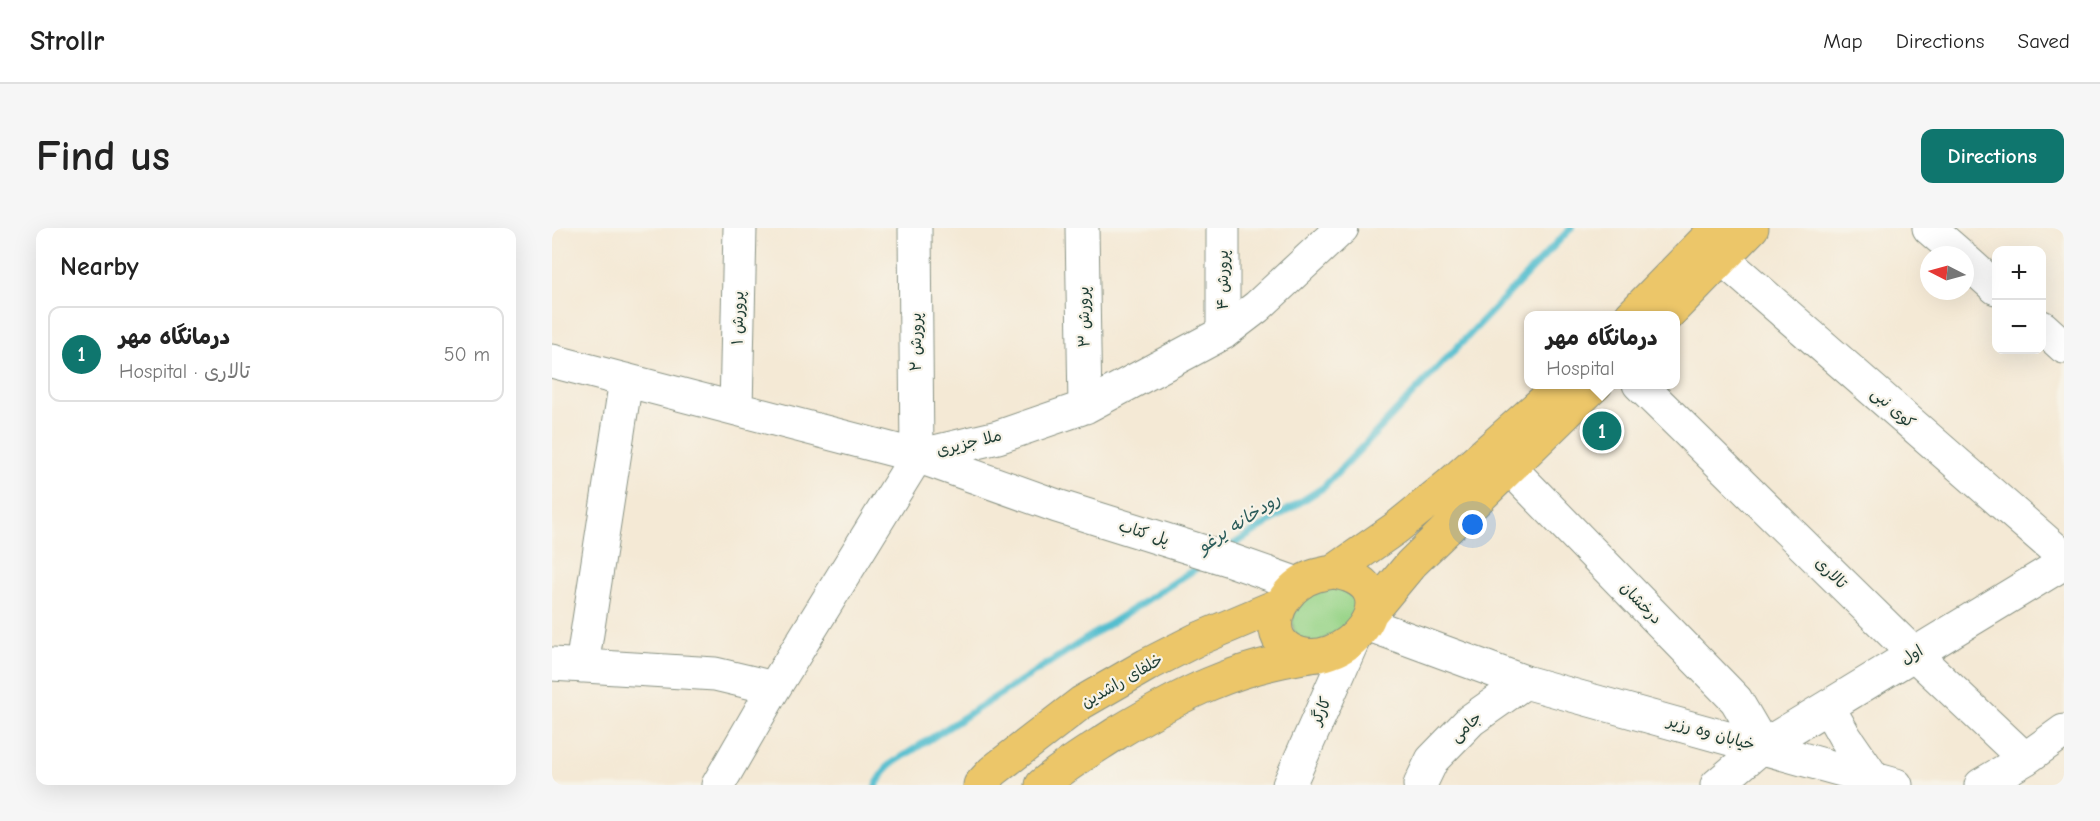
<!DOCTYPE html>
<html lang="en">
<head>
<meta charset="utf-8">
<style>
  :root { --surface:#fff; --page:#f6f6f6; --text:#222; --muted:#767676; --line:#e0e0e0; --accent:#0f766e }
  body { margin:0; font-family:"Comic Neue","Playpen Sans Arabic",sans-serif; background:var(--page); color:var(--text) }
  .controls { position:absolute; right:18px; top:18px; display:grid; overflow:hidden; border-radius:12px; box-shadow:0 6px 24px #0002 }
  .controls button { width:54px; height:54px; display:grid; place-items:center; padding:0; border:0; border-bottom:2px solid var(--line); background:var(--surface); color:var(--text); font:30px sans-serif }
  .compass { position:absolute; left:1368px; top:18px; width:54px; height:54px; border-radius:50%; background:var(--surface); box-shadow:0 6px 24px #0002; rotate:276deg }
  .you { position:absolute; left:921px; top:297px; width:21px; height:21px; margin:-15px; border:4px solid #fff; border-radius:50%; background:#1a73e8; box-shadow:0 0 0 9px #1a73e833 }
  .badge { display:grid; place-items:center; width:39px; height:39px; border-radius:50%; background:var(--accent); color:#fff; font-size:20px; font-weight:700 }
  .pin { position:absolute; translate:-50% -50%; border:3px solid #fff; box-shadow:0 2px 6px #0006 }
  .popup { position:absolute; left:972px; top:83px; width:156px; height:78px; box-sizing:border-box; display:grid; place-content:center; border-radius:12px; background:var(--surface); filter:drop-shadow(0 2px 4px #0005); font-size:20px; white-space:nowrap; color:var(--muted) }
  .popup b { font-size:22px; color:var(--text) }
  .popup::after { content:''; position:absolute; left:50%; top:100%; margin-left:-12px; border:12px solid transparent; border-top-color:var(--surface) }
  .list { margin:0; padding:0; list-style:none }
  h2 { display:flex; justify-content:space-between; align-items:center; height:78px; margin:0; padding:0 24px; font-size:26px }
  h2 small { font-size:20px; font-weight:400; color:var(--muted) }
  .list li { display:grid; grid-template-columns:39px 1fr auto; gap:18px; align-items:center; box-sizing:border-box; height:96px; margin:0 12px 12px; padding:0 12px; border:2px solid var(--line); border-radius:12px }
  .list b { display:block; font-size:22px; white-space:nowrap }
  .list p { margin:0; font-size:20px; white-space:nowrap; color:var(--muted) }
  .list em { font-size:20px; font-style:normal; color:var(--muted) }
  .map { position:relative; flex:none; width:1512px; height:557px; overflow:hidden; border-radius:12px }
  header { display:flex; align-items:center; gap:36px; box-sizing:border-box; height:84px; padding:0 30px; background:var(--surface); border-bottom:2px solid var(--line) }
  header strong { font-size:28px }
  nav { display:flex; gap:33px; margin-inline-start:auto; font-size:21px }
  .intro { display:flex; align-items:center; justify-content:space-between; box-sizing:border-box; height:144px; padding:0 36px }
  h1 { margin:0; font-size:42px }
  .button { padding:15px 27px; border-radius:12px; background:var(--accent); color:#fff; font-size:21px; font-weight:700 }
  main { display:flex; gap:36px; padding:0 36px }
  aside { flex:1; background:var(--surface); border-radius:12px; box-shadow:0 6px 24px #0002 }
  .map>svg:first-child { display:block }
  .green { fill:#98d488; stroke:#5c885e; stroke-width:1.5 }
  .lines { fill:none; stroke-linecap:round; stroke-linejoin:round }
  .stream { stroke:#53becf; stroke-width:7 }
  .minor-casing { stroke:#8a9384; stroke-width:35 }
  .major-casing { stroke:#8a9384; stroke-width:35 }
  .minor { stroke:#fff; stroke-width:33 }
  .major { stroke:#ecc669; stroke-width:33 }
  .labels { text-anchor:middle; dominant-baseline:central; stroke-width:4.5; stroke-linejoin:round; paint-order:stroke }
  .street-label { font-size:16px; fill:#1f3d34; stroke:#f7f3e8 }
  .water-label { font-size:18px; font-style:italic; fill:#2c5d5b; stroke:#f7f3e8 }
</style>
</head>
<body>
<header>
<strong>Strollr</strong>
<nav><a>Map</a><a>Directions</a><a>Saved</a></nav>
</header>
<div class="intro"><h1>Find us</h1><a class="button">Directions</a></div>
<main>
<aside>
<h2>Nearby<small></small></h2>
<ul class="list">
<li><span class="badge">1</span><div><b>درمانگاه مهر</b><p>Hospital · تالاری</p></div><em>50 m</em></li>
</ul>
</aside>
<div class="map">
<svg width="1512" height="557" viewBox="0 0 1512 557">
  <rect width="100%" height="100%" fill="#f7f3e8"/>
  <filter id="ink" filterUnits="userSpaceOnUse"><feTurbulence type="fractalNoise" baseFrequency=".0167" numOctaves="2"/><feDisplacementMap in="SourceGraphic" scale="12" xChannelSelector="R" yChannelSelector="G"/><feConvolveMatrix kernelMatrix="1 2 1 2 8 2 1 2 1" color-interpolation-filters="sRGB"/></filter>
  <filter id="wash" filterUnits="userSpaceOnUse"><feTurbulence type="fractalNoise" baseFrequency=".008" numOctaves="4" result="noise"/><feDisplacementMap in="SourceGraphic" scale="24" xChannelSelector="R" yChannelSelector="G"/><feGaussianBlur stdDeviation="1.35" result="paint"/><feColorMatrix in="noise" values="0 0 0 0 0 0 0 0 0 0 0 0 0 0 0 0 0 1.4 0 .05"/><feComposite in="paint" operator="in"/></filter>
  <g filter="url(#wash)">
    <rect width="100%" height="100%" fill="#f4e9d5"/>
    <path class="green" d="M 784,356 L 807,368 L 801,395 L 764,416 L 744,410 C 738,394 740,386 747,372 Z"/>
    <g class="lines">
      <path class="stream" d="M 676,320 L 772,259 L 1019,0
        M 324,557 L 336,538 L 654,334"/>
    </g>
  </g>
  <g filter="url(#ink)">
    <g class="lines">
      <defs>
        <path id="minor" d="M 363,0 L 365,228
          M 530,0 L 533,179
          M 671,0 L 671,105
          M 1377,0 L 1408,27
          M 1171,31 L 1512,329
          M 1413,32 L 1444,60
          M 1490,99 L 1512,119
          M 0,133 L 365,228 L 505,278 L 678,332 L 746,356
          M 1087,156 L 1362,426 L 1473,531
          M 184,181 L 188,0
          M 958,240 L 1184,472 L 1211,518
          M 815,396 L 973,454 L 1344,557
          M 0,436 L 163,446 L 222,460
          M 30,438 L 74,152
          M 1276,479 L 1293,509 L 1322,551
          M 166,557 L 222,460 L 365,228 L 446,209 L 533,179 L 671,105 L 705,79 L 790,0
          M 737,557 L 802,410
          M 868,557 L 880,532 L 919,492 L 973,454
          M 1165,557 L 1211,518 L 1512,335
          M 1429,557 L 1473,531 L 1512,503"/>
        <path id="major" d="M 1079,88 L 1165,0
          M 1114,88 L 1200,0
          M 781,344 L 844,300 L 897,257 L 1011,156
          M 781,344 C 868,357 789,453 737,421 C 711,405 727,370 747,356 C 757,348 769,346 781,344 Z
          M 820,383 L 859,336 L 1044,156
          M 428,557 L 441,543 L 529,475 L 595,437 L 644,412 L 729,376
          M 490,557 C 513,537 539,522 565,505 C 630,466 682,439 759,428"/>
      </defs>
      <use href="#minor" class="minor-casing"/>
      <use href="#major" class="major-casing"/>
      <use href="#minor" class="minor"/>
      <use href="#major" class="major"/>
    </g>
  </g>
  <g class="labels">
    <g class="street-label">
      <text transform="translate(671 52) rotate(-90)">پرورش ۴</text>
      <text transform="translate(532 89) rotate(-91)">پرورش ۳</text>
      <text transform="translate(186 90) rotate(-89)">پرورش ۱</text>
      <text transform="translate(364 114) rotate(-90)">پرورش ۲</text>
      <text transform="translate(1341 180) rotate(41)">کوی نبی</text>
      <text transform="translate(417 215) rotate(-14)">ملا جزیری</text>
      <text transform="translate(592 305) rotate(17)">پل کتاب</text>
      <text transform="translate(1279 345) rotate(44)">تالاری</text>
      <text transform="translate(1089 375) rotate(46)">درخشان</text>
      <text transform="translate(1360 427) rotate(-31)">اول</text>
      <text transform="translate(570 453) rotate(-30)">خلفای راشدین</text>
      <text transform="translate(769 483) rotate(-66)">کارگر</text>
      <text transform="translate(914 499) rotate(-42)">جامی</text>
      <text transform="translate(1159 505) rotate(16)">خیابان وه رزیر</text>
    </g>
    <g class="water-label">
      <text transform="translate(687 295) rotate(-33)">رودخانه یرغو</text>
    </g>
  </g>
</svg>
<div class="controls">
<button>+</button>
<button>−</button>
</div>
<svg class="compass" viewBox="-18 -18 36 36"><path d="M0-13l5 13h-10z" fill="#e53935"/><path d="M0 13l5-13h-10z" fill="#767676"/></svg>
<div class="you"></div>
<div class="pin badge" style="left:1050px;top:203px">1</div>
<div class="popup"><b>درمانگاه مهر</b>Hospital</div>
</div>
</main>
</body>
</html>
